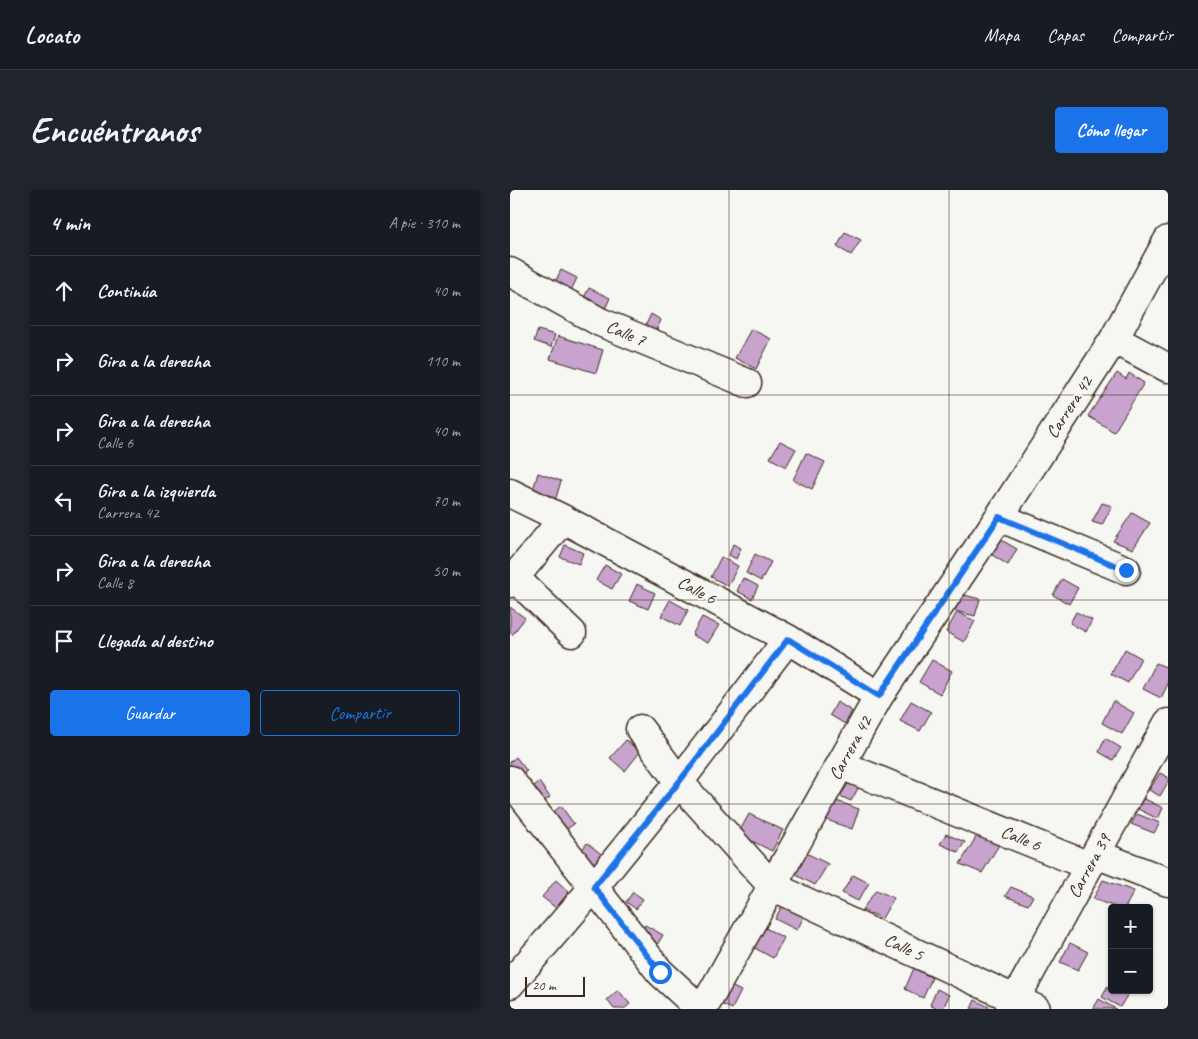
<!DOCTYPE html>
<html lang="es">
<head>
<meta charset="utf-8">
<style>
  :root { --surface:#171b24; --page:#20242c; --text:#f1f3f6; --muted:#9ea1a6; --line:#363941; --accent:#1a73e8 }
  body { margin:0; font-family:Caveat,sans-serif; background:var(--page); color:var(--text) }
  .controls { position:absolute; right:15px; bottom:15px; display:grid; overflow:hidden; border-radius:5px; box-shadow:0 1px 4px #0004 }
  .controls button { width:45px; height:45px; display:grid; place-items:center; padding:0; border:0; border-bottom:1px solid var(--line); background:var(--surface); color:var(--text); font:25px sans-serif }
  .scale { position:absolute; left:15px; bottom:12px; width:60px; box-sizing:border-box; padding-left:5px; border:2px solid #3b2a1e; border-top:0; font-size:14px; line-height:18px; white-space:nowrap; color:#3b2a1e; -webkit-text-stroke:4px #f6f6f2; paint-order:stroke }
  .stop { position:absolute; width:15px; height:15px; margin:-11px; border:4px solid #1a73e8; border-radius:50%; background:#fff }
  .stop.end { background:#1a73e8; border-color:#fff; box-shadow:0 1px 5px #0008 }
  .list { margin:0; padding:0; list-style:none }
  h2 { display:flex; justify-content:space-between; align-items:center; height:65px; margin:0; padding:0 20px; font-size:21px }
  h2 small { font-size:16px; font-weight:400; color:var(--muted) }
  .list li { display:grid; grid-template-columns:32px 1fr auto; gap:15px; align-items:center; box-sizing:border-box; height:70px; padding:0 20px; border-top:1px solid var(--line) }
  .list b { display:block; font-size:19px; white-space:nowrap }
  .list p { margin:0; font-size:16px; white-space:nowrap; color:var(--muted) }
  .list em { font-size:16px; font-style:normal; color:var(--muted) }
  .actions { display:flex; gap:10px; padding:15px 20px }
  .actions a { flex:1; padding:11px 0; border:1px solid var(--accent); border-radius:5px; text-align:center; font-size:18px; color:var(--accent) }
  .actions .main { background:var(--accent); color:#fff }
  .icon { flex:none; width:28px; height:28px; fill:none; stroke:currentColor; stroke-width:2; stroke-linecap:round; stroke-linejoin:round }
  .map { position:relative; flex:none; width:658px; height:819px; overflow:hidden; border-radius:5px }
  header { display:flex; align-items:center; gap:30px; box-sizing:border-box; height:70px; padding:0 25px; background:var(--surface); border-bottom:1px solid var(--line) }
  header strong { font-size:24px }
  nav { display:flex; gap:28px; margin-inline-start:auto; font-size:18px }
  .intro { display:flex; align-items:center; justify-content:space-between; box-sizing:border-box; height:120px; padding:0 30px }
  h1 { margin:0; font-size:35px }
  .button { padding:12px 22px; border-radius:5px; background:var(--accent); color:#fff; font-size:18px; font-weight:700 }
  main { display:flex; gap:30px; padding:0 30px }
  aside { flex:1; background:var(--surface); border-radius:5px; box-shadow:0 1px 4px #0004 }
  .map>svg:first-child { display:block }
  .building { fill:#c7a3cd; stroke:#3b2a1e }
  .lines { fill:none; stroke-linecap:round; stroke-linejoin:round }
  .minor-casing { stroke:#3b2a1e; stroke-width:31 }
  .minor { stroke:#f6f6f2; stroke-width:28 }
  .route { stroke:#1a73e8; stroke-width:6 }
  .grid { fill:none; stroke:#3b2a1e; stroke-width:1; stroke-opacity:0.55 }
  .labels { text-anchor:middle; dominant-baseline:central; stroke-width:4; stroke-linejoin:round; paint-order:stroke }
  .street-label { font-size:18px; fill:#3b2a1e; stroke:#f6f6f2 }
</style>
</head>
<body>
<header>
<strong>Locato</strong>
<nav><a>Mapa</a><a>Capas</a><a>Compartir</a></nav>
</header>
<div class="intro"><h1>Encuéntranos</h1><a class="button">Cómo llegar</a></div>
<main>
<aside>
<h2>4 min<small>A pie · 310 m</small></h2>
<ul class="list">
<li><svg class="icon" aria-label="ahead" viewBox="0 0 24 24"><path d="M12 20V5M6 11l6-6 6 6"/></svg><div><b>Continúa</b></div><em>40 m</em></li>
<li><svg class="icon" aria-label="right" viewBox="0 0 24 24"><path d="M7 20v-9h11M14 6l5 5-5 5"/></svg><div><b>Gira a la derecha</b></div><em>110 m</em></li>
<li><svg class="icon" aria-label="right" viewBox="0 0 24 24"><path d="M7 20v-9h11M14 6l5 5-5 5"/></svg><div><b>Gira a la derecha</b><p>Calle 6</p></div><em>40 m</em></li>
<li><svg class="icon" aria-label="left" viewBox="0 0 24 24"><path d="M17 20v-9H6M10 6l-5 5 5 5"/></svg><div><b>Gira a la izquierda</b><p>Carrera 42</p></div><em>70 m</em></li>
<li><svg class="icon" aria-label="right" viewBox="0 0 24 24"><path d="M7 20v-9h11M14 6l5 5-5 5"/></svg><div><b>Gira a la derecha</b><p>Calle 8</p></div><em>50 m</em></li>
<li><svg class="icon" aria-label="arrive" viewBox="0 0 24 24"><path d="M6 21V4h12l-3 4 3 4H6"/></svg><div><b>Llegada al destino</b></div></li>
</ul>
<div class="actions"><a class="main">Guardar</a><a>Compartir</a></div>
</aside>
<div class="map">
<svg width="658" height="819" viewBox="0 0 658 819">
  <rect width="100%" height="100%" fill="#f6f6f2"/>
  <filter id="ink" filterUnits="userSpaceOnUse"><feTurbulence type="fractalNoise" baseFrequency=".02" numOctaves="2"/><feDisplacementMap in="SourceGraphic" scale="10" xChannelSelector="R" yChannelSelector="G"/><feConvolveMatrix kernelMatrix="1 2 1 2 8 2 1 2 1" color-interpolation-filters="sRGB"/></filter>
  <g filter="url(#ink)">
    <path class="building" d="M 335,42 L 351,50 L 341,65 L 327,57 Z
      M 51,80 L 67,88 L 58,107 L 42,98 Z
      M 79,98 L 100,108 L 95,119 L 84,114 L 71,113 Z
      M 141,124 L 151,130 L 143,148 L 132,143 Z
      M 241,139 L 261,149 L 246,179 L 225,168 Z
      M 28,140 L 45,145 L 41,157 L 24,151 Z
      M 48,146 L 93,160 L 86,183 L 40,169 Z
      M 607,183 L 616,189 L 619,183 L 634,193 L 604,242 L 578,226 Z
      M 270,251 L 286,259 L 276,277 L 260,268 Z
      M 296,263 L 315,272 L 302,299 L 283,290 Z
      M 28,283 L 51,291 L 45,311 L 22,303 Z
      M 592,313 L 602,316 L 592,335 L 582,332 Z
      M 622,323 L 640,333 L 623,359 L 603,351 Z
      M 488,348 L 507,359 L 498,375 L 479,363 Z
      M 223,354 L 231,358 L 226,369 L 219,365 Z
      M 55,355 L 73,363 L 69,374 L 50,367 Z
      M 245,364 L 261,372 L 251,391 L 236,383 Z
      M 211,367 L 228,376 L 218,396 L 201,387 Z
      M 95,375 L 111,384 L 102,399 L 86,390 Z
      M 233,388 L 248,396 L 242,409 L 227,401 Z
      M 552,389 L 568,398 L 559,414 L 543,405 Z
      M 127,394 L 145,403 L 138,419 L 119,411 Z
      M 450,404 L 470,409 L 465,426 L 445,421 Z
      M 160,410 L 178,420 L 170,436 L 151,426 Z
      M 0,417 L 15,428 L 2,445 L 0,443 Z
      M 447,422 L 465,431 L 454,452 L 436,442 Z
      M 566,422 L 582,430 L 576,442 L 560,433 Z
      M 192,427 L 209,435 L 198,453 L 182,445 Z
      M 615,459 L 631,468 L 618,493 L 601,484 Z
      M 422,470 L 442,481 L 430,504 L 409,492 Z
      M 646,473 L 658,478 L 658,494 L 651,508 L 633,499 Z
      M 401,511 L 421,522 L 410,541 L 390,531 Z
      M 603,511 L 624,523 L 612,544 L 592,533 Z
      M 327,512 L 342,521 L 335,534 L 320,525 Z
      M 595,548 L 611,558 L 603,570 L 589,562 Z
      M 116,550 L 130,562 L 115,581 L 100,568 Z
      M 6,567 L 17,581 L 5,589 L 0,583 L 0,572 Z
      M 650,583 L 658,587 L 658,592 L 650,606 L 639,600 Z
      M 342,588 L 351,593 L 341,611 L 330,606 Z
      M 29,592 L 40,607 L 26,618 L 15,603 Z
      M 633,608 L 653,618 L 648,629 L 628,619 Z
      M 321,609 L 349,619 L 342,639 L 314,629 Z
      M 51,616 L 64,634 L 47,646 L 34,629 Z
      M 239,624 L 273,640 L 262,661 L 228,644 Z
      M 627,624 L 650,633 L 644,643 L 621,634 Z
      M 469,642 L 492,650 L 472,683 L 450,674 Z
      M 436,644 L 455,652 L 448,662 L 430,654 Z
      M 77,653 L 94,666 L 86,676 L 69,663 Z
      M 296,663 L 318,674 L 305,695 L 284,684 Z
      M 343,685 L 359,693 L 348,711 L 332,703 Z
      M 46,690 L 59,702 L 46,718 L 32,707 Z
      M 593,690 L 624,701 L 615,718 L 608,718 L 583,709 Z
      M 501,697 L 523,706 L 518,715 L 495,706 Z
      M 366,700 L 384,708 L 372,728 L 352,720 Z
      M 123,702 L 133,709 L 126,719 L 116,712 Z
      M 275,710 L 297,721 L 287,740 L 265,729 Z
      M 135,735 L 153,745 L 147,755 L 129,744 Z
      M 252,736 L 274,748 L 263,768 L 241,756 Z
      M 560,753 L 578,762 L 568,780 L 550,772 Z
      M 404,778 L 422,788 L 413,808 L 395,799 Z
      M 213,792 L 231,801 L 222,819 L 204,811 Z
      M 598,796 L 602,798 L 602,800 L 609,802 L 613,800 L 618,804 L 610,817 L 592,807 Z
      M 427,799 L 439,805 L 433,819 L 427,819 L 420,815 Z
      M 108,800 L 120,814 L 114,819 L 104,819 L 97,810 Z
      M 589,809 L 606,819 L 583,819 Z
      M 465,810 L 483,819 L 461,819 Z"/>
    <g class="lines">
      <defs>
        <path id="minor" d="M 0,82 L 90,132 L 237,193
          M 604,149 L 658,178
          M 0,303 L 53,329 L 278,449 L 369,506
          M 489,327 L 616,380
          M 4,387 L 62,443
          M 0,393 L 53,329
          M 130,539 L 169,592 L 262,696 L 526,819
          M 331,575 L 579,676
          M 0,590 L 150,782 L 190,819
          M 586,664 L 658,692
          M 0,794 L 84,697 L 169,592 L 278,449
          M 193,819 L 369,506 L 489,327 L 604,149 L 658,50
          M 500,819 L 658,533"/>
      </defs>
      <use href="#minor" class="minor-casing"/>
      <use href="#minor" class="minor"/>
    </g>
  </g>
  <g class="lines" filter="url(#ink)">
    <path class="route" d="M 150,782 L 84,697 L 169,592 L 278,449 L 369,506 L 489,327 L 616,380"/>
  </g>
  <path class="grid" d="M 219,0 L 219,819M 439,0 L 439,819M 0,205 L 658,205M 0,410 L 658,410M 0,614 L 658,614"/>
  <g class="labels">
    <g class="street-label">
      <text transform="translate(116 143) rotate(23)">Calle 7</text>
      <text transform="translate(559 217) rotate(-57)">Carrera 42</text>
      <text transform="translate(187 400) rotate(28)">Calle 6</text>
      <text transform="translate(340 558) rotate(-61)">Carrera 42</text>
      <text transform="translate(511 648) rotate(22)">Calle 6</text>
      <text transform="translate(579 676) rotate(-61)">Carrera 39</text>
      <text transform="translate(394 757) rotate(25)">Calle 5</text>
    </g>
  </g>
</svg>
<div class="controls">
<button>+</button>
<button>−</button>
</div>
<div class="scale">20 m</div>
<div class="stop" style="left:150px;top:782px"></div>
<div class="stop end" style="left:616px;top:380px"></div>
</div>
</main>
</body>
</html>
